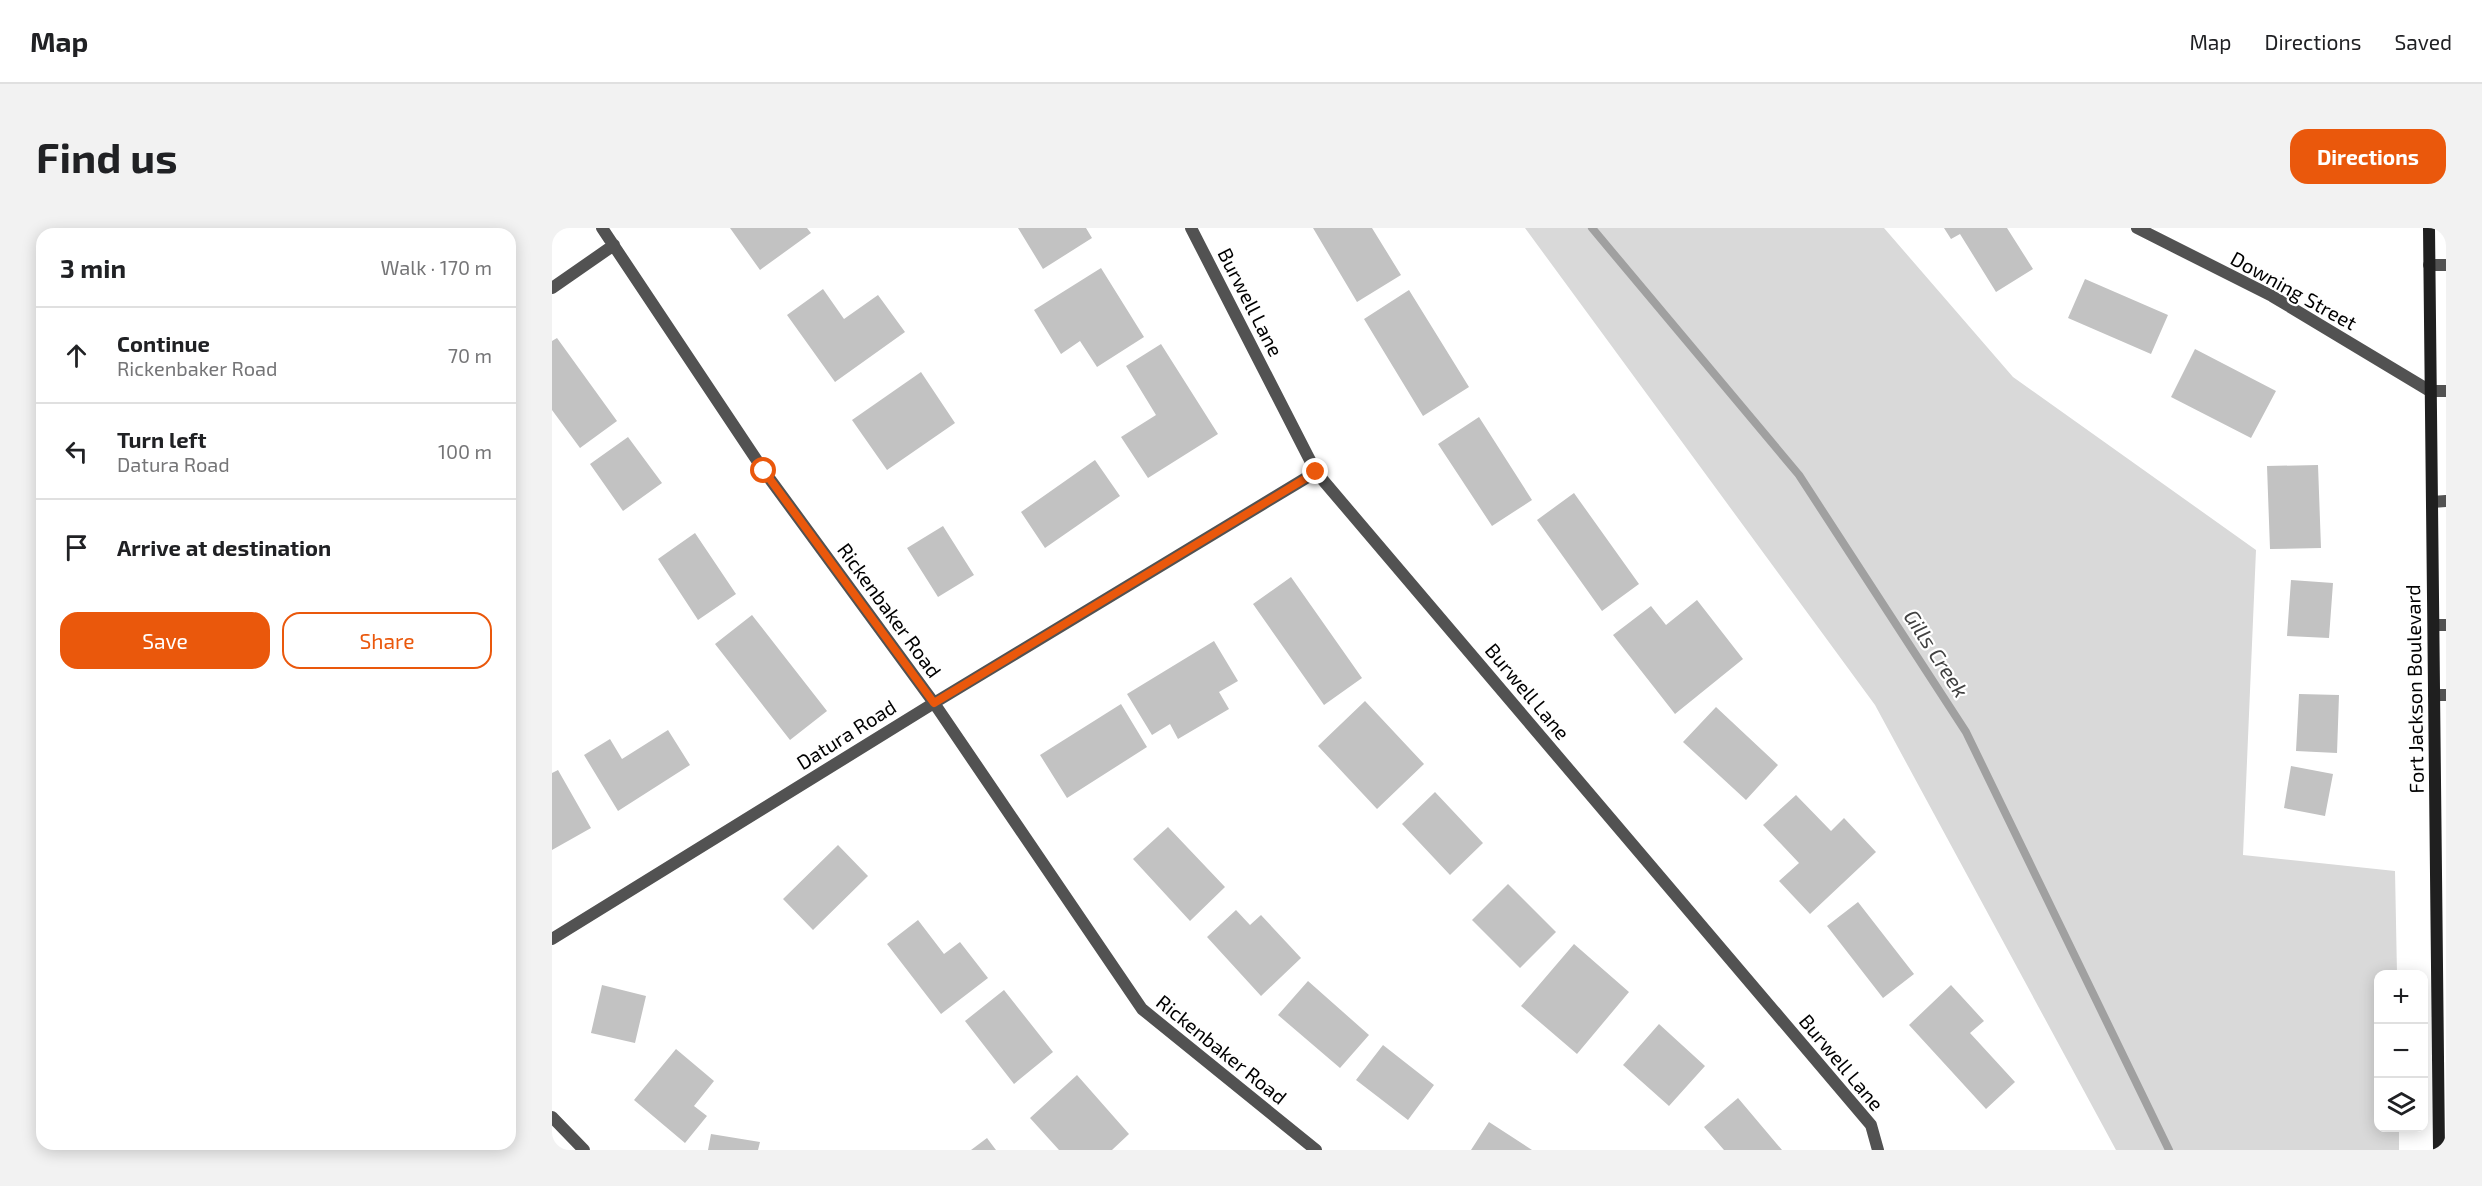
<!DOCTYPE html>
<html lang="en">
<head>
<meta charset="utf-8">
<style>
  :root { --surface:#fff; --page:#f2f2f2; --text:#202124; --muted:#757577; --line:#e0e0e0; --accent:#ea580c }
  body { margin:0; font-family:"Exo 2",sans-serif; background:var(--page); color:var(--text) }
  .controls { position:absolute; right:18px; bottom:18px; display:grid; overflow:hidden; border-radius:12px; box-shadow:0 3px 15px #0003 }
  .controls button { width:54px; height:54px; display:grid; place-items:center; padding:0; border:0; border-bottom:2px solid var(--line); background:var(--surface); color:var(--text); font:30px sans-serif }
  .stop { position:absolute; width:18px; height:18px; margin:-14px; border:4px solid #ea580c; border-radius:50%; background:#fff }
  .stop.end { background:#ea580c; border-color:#fff; box-shadow:0 2px 6px #0008 }
  .list { margin:0; padding:0; list-style:none }
  h2 { display:flex; justify-content:space-between; align-items:center; height:78px; margin:0; padding:0 24px; font-size:26px }
  h2 small { font-size:20px; font-weight:400; color:var(--muted) }
  .list li { display:grid; grid-template-columns:39px 1fr auto; gap:18px; align-items:center; box-sizing:border-box; height:96px; padding:0 24px; border-top:2px solid var(--line) }
  .list b { display:block; font-size:22px; white-space:nowrap }
  .list p { margin:0; font-size:20px; white-space:nowrap; color:var(--muted) }
  .list em { font-size:20px; font-style:normal; color:var(--muted) }
  .actions { display:flex; gap:12px; padding:18px 24px }
  .actions a { flex:1; padding:14px 0; border:2px solid var(--accent); border-radius:18px; text-align:center; font-size:21px; color:var(--accent) }
  .actions .main { background:var(--accent); color:#fff }
  .icon { flex:none; width:33px; height:33px; fill:none; stroke:currentColor; stroke-width:2; stroke-linecap:round; stroke-linejoin:round }
  .map { position:relative; flex:none; width:1894px; height:922px; overflow:hidden; border-radius:18px }
  header { display:flex; align-items:center; gap:36px; box-sizing:border-box; height:84px; padding:0 30px; background:var(--surface); border-bottom:2px solid var(--line) }
  header strong { font-size:28px }
  nav { display:flex; gap:33px; margin-inline-start:auto; font-size:21px }
  .intro { display:flex; align-items:center; justify-content:space-between; box-sizing:border-box; height:144px; padding:0 36px }
  h1 { margin:0; font-size:42px }
  .button { padding:15px 27px; border-radius:18px; background:var(--accent); color:#fff; font-size:21px; font-weight:700 }
  main { display:flex; gap:36px; padding:0 36px }
  aside { flex:1; background:var(--surface); border-radius:18px; box-shadow:0 3px 15px #0003 }
  .map>svg:first-child { display:block }
  .green { fill:#d9d9d9 }
  .lines { fill:none; stroke-linecap:round; stroke-linejoin:round }
  .stream { stroke:#a0a0a0; stroke-width:8 }
  .building { fill:#c2c2c2 }
  .lane { stroke:#525252; stroke-width:12 }
  .street { stroke:#525252; stroke-width:12 }
  .secondary { stroke:#1f1f1f; stroke-width:12 }
  .route { stroke:#ea580c; stroke-width:8 }
  .labels { text-anchor:middle; dominant-baseline:central; stroke-width:4.5; stroke-linejoin:round; paint-order:stroke }
  .street-label { font-size:20px; fill:#000; stroke:#fff }
  .water-label { font-size:21px; font-style:italic; fill:#414141; stroke:#fff }
</style>
</head>
<body>
<header>
<strong>Map</strong>
<nav><a>Map</a><a>Directions</a><a>Saved</a></nav>
</header>
<div class="intro"><h1>Find us</h1><a class="button">Directions</a></div>
<main>
<aside>
<h2>3 min<small>Walk · 170 m</small></h2>
<ul class="list">
<li><svg class="icon" aria-label="ahead" viewBox="0 0 24 24"><path d="M12 20V5M6 11l6-6 6 6"/></svg><div><b>Continue</b><p>Rickenbaker Road</p></div><em>70 m</em></li>
<li><svg class="icon" aria-label="left" viewBox="0 0 24 24"><path d="M17 20v-9H6M10 6l-5 5 5 5"/></svg><div><b>Turn left</b><p>Datura Road</p></div><em>100 m</em></li>
<li><svg class="icon" aria-label="arrive" viewBox="0 0 24 24"><path d="M6 21V4h12l-3 4 3 4H6"/></svg><div><b>Arrive at destination</b></div></li>
</ul>
<div class="actions"><a class="main">Save</a><a>Share</a></div>
</aside>
<div class="map">
<svg width="1894" height="922" viewBox="0 0 1894 922">
  <rect width="100%" height="100%" fill="#fff"/>
  <path class="green" d="M 973,0 L 1332,0 L 1461,149 L 1704,322 L 1691,627 L 1843,643 L 1845,746 L 1826,746 L 1826,900 L 1847,900 L 1847,922 L 1564,922 L 1323,477 Z"/>
  <g class="lines">
    <path class="stream" d="M 1040,0 L 1247,247 L 1414,504 L 1617,922"/>
  </g>
  <path class="building" d="M 178,0 L 255,0 L 259,5 L 208,42 Z
    M 466,0 L 534,0 L 540,10 L 491,41 Z
    M 761,0 L 820,0 L 849,47 L 805,74 Z
    M 1392,0 L 1455,0 L 1481,41 L 1444,64 L 1408,6 L 1399,11 Z
    M 549,40 L 592,109 L 545,139 L 528,113 L 509,126 L 482,82 Z
    M 1533,51 L 1616,87 L 1599,126 L 1516,90 Z
    M 271,61 L 292,91 L 326,67 L 353,104 L 283,154 L 235,87 Z
    M 857,62 L 917,159 L 871,188 L 812,91 Z
    M 5,110 L 65,193 L 28,220 L 0,182 L 0,113 Z
    M 609,116 L 666,206 L 596,250 L 569,209 L 604,187 L 574,138 Z
    M 1643,121 L 1724,163 L 1699,210 L 1619,169 Z
    M 369,144 L 403,195 L 335,242 L 300,192 Z
    M 927,189 L 980,272 L 940,298 L 886,216 Z
    M 76,209 L 110,255 L 71,283 L 38,236 Z
    M 543,232 L 568,268 L 493,320 L 469,284 Z
    M 1766,237 L 1769,320 L 1718,321 L 1715,238 Z
    M 1022,265 L 1087,356 L 1050,383 L 985,292 Z
    M 391,298 L 422,347 L 386,369 L 355,320 Z
    M 143,305 L 184,366 L 146,392 L 106,331 Z
    M 739,349 L 810,450 L 772,477 L 701,376 Z
    M 1739,352 L 1781,355 L 1777,410 L 1735,408 Z
    M 1145,372 L 1191,431 L 1123,486 L 1061,407 L 1099,378 L 1114,397 Z
    M 200,387 L 275,483 L 238,512 L 163,416 Z
    M 662,413 L 686,453 L 667,464 L 677,481 L 626,511 L 618,496 L 600,507 L 575,466 Z
    M 1747,466 L 1787,467 L 1785,525 L 1744,523 Z
    M 813,473 L 872,536 L 825,581 L 766,518 Z
    M 569,476 L 595,519 L 515,570 L 488,527 Z
    M 1164,479 L 1226,537 L 1194,572 L 1131,514 Z
    M 116,502 L 138,537 L 66,583 L 32,527 L 58,511 L 70,531 Z
    M 1739,538 L 1781,546 L 1773,588 L 1732,580 Z
    M 6,542 L 39,600 L 0,622 L 0,545 Z
    M 883,564 L 931,615 L 898,647 L 850,596 Z
    M 1244,567 L 1279,603 L 1292,590 L 1324,624 L 1258,686 L 1227,653 L 1247,635 L 1211,597 Z
    M 616,599 L 673,659 L 638,693 L 581,631 Z
    M 286,617 L 316,648 L 261,702 L 231,671 Z
    M 956,656 L 1004,704 L 968,740 L 920,692 Z
    M 1306,674 L 1362,746 L 1331,770 L 1275,698 Z
    M 684,682 L 698,697 L 709,687 L 749,730 L 709,768 L 655,709 Z
    M 366,692 L 392,726 L 408,714 L 436,750 L 389,786 L 335,716 Z
    M 1022,716 L 1077,764 L 1025,826 L 969,778 Z
    M 756,753 L 817,807 L 788,840 L 726,787 Z
    M 50,757 L 94,768 L 83,815 L 39,805 Z
    M 1399,757 L 1432,793 L 1418,805 L 1463,854 L 1434,881 L 1357,797 Z
    M 452,762 L 501,824 L 462,856 L 413,793 Z
    M 1107,796 L 1153,838 L 1117,878 L 1071,837 Z
    M 831,817 L 882,857 L 856,892 L 804,852 Z
    M 124,821 L 162,853 L 142,878 L 155,888 L 133,915 L 82,872 Z
    M 525,847 L 577,906 L 560,922 L 507,922 L 478,890 Z
    M 1186,870 L 1230,922 L 1172,922 L 1152,899 Z
    M 937,894 L 980,922 L 919,922 Z
    M 159,906 L 208,914 L 206,922 L 156,922 Z
    M 435,910 L 444,922 L 419,922 Z"/>
  <g class="lines">
    <path class="lane" d="M 1877,37 L 1894,37
      M 1878,163 L 1894,163
      M 1880,274 L 1894,273
      M 1882,397 L 1894,397
      M 1882,467 L 1894,467"/>
    <path class="street" d="M 50,0 L 212,243 L 382,475 L 590,781 L 764,922
      M 639,0 L 764,244 L 1319,897 L 1326,922
      M 1585,0 L 1720,68 L 1878,163
      M 0,60 L 62,17
      M 0,711 L 382,475 L 764,244
      M 0,889 L 32,922"/>
    <path class="secondary" d="M 1877,0 L 1887,922"/>
  </g>
  <g class="lines">
    <path class="route" d="M 212,243 L 382,475 L 764,244"/>
  </g>
  <g class="labels">
    <g class="street-label">
      <text transform="translate(1742 62) rotate(29)">Downing Street</text>
      <text transform="translate(699 74) rotate(63)">Burwell Lane</text>
      <text transform="translate(338 382) rotate(54)">Rickenbaker Road</text>
      <text transform="translate(1862 461) rotate(-91)">Fort Jackson Boulevard</text>
      <text transform="translate(976 463) rotate(50)">Burwell Lane</text>
      <text transform="translate(294 506) rotate(-32)">Datura Road</text>
      <text transform="translate(670 821) rotate(39)">Rickenbaker Road</text>
      <text transform="translate(1290 834) rotate(50)">Burwell Lane</text>
    </g>
    <g class="water-label">
      <text transform="translate(1385 425) rotate(57)">Gills Creek</text>
    </g>
  </g>
</svg>
<div class="controls">
<button>+</button>
<button>−</button>
<button><svg class="icon" aria-label="layers" viewBox="0 0 24 24"><path d="M12 4l9 5-9 5-9-5zM3 14l9 5 9-5"/></svg></button>
</div>
<div class="stop" style="left:212px;top:243px"></div>
<div class="stop end" style="left:764px;top:244px"></div>
</div>
</main>
</body>
</html>
